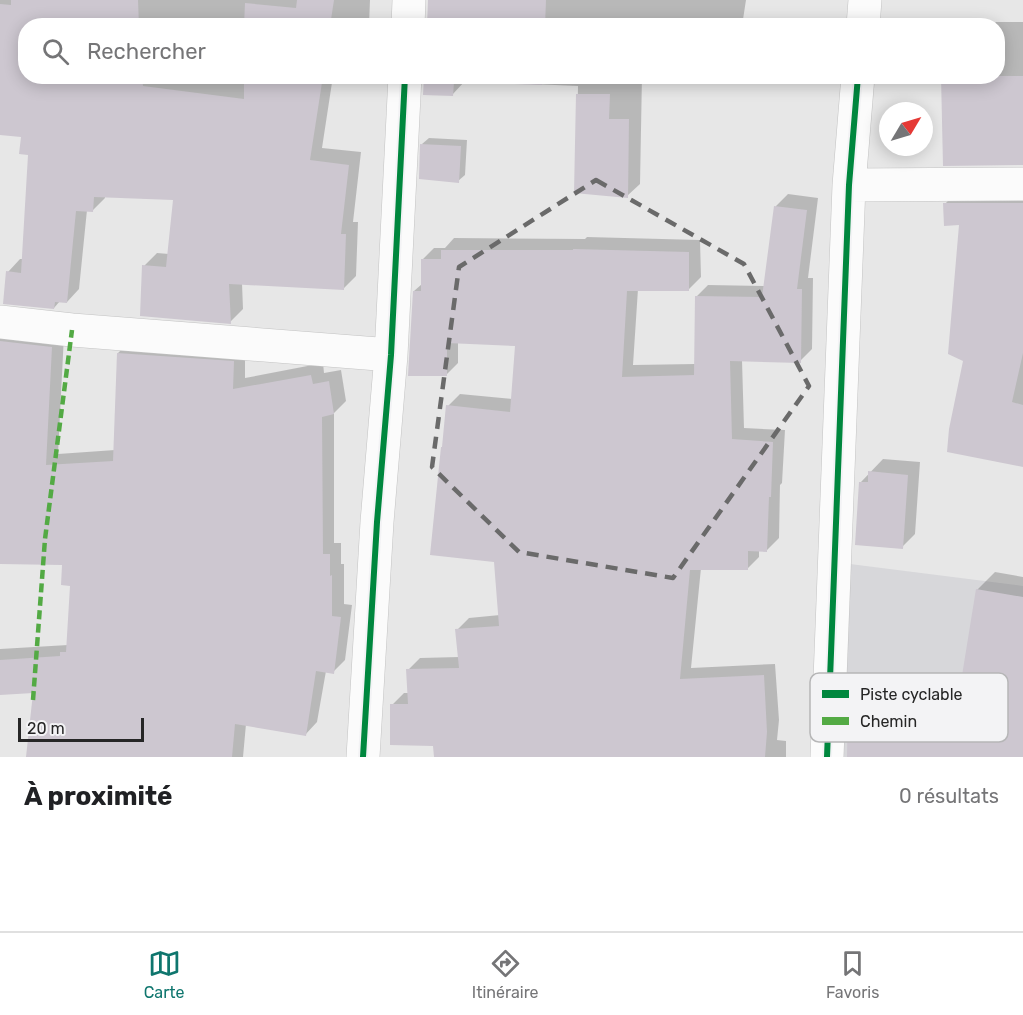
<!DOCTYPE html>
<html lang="fr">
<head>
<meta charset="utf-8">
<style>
  :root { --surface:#fff; --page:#f6f6f6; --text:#202124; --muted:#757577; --line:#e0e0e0; --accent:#0f766e }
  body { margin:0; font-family:Rubik,sans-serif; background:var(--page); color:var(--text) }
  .compass { position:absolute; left:879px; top:102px; width:54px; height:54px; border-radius:50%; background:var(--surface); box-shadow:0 3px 15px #0003; rotate:52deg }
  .scale { position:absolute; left:18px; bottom:15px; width:126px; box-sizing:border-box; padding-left:6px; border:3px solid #262626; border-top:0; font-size:16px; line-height:21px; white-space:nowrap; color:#262626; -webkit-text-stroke:4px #f3f3f5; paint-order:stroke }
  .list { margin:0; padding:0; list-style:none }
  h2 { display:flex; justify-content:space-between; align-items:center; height:78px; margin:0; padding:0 24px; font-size:26px }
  h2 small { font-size:20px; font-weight:400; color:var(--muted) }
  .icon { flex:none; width:33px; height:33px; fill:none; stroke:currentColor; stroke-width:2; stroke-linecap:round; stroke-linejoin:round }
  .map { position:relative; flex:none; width:1023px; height:757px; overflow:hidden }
  .search { position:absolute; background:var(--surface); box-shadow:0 3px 15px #0003; left:18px; right:18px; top:18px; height:66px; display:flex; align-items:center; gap:15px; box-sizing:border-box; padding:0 21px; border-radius:24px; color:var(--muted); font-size:22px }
  .sheet { height:174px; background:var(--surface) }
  nav { display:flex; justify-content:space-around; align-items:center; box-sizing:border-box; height:84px; border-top:2px solid var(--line); background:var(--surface); font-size:16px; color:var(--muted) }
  nav a { display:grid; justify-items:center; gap:3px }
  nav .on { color:var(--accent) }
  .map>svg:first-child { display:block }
  .built { fill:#d7d7da }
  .shadow { fill:#0003 }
  .building { fill:#cdc7d0 }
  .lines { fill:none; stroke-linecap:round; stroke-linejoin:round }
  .street-casing { stroke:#c3c3c3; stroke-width:34 }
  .street { stroke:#fbfbfb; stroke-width:33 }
  .quiet { stroke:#53aa44; stroke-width:4.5; stroke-dasharray:9 4.5; stroke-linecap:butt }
  .cycleway-casing { stroke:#f3f3f5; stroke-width:10 }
  .cycleway { stroke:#00873e; stroke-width:6 }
  .marked { fill:none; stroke:#6a6a6a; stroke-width:4.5; stroke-dasharray:12 8; stroke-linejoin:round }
  .key { fill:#f3f3f5; stroke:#b6b6b7; stroke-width:1.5 }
  .key-label { font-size:16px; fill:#262626 }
</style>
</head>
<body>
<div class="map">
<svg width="1023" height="757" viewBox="0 0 1023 757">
  <rect width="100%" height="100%" fill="#e7e7e7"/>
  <path class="built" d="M 850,564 L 1023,586 L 1023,757 L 842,757 Z"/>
  <path class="shadow" d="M 0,0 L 370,0 L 369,26 L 26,26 L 26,76 L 333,76 L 322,148 L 361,152 L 353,222 L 358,222 L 356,276 L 344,288 L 242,283 L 243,309 L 230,322 L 144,266 L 157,253 L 169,254 L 174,199 L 105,196 L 105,198 L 93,210 L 87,210 L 79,289 L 67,302 L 60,301 L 54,308 L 8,272 L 20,259 L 23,259 L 30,154 L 22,136 L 0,134 Z
    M 429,0 L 746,0 L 742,26 L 428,26 Z
    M 996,22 L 1023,22 L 1023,164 L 998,76 L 998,26 L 992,26 Z
    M 425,76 L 642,76 L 640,184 L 627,196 L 576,192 L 578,86 L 465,81 L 452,95 Z
    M 429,138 L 467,140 L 465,175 L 458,181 L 422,144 Z
    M 965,183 L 1023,183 L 1023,465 L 964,360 L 961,224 L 945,204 Z
    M 788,194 L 818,198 L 808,278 L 813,278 L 812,349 L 800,361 L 742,360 L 744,428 L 785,430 L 782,483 L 780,485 L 779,538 L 767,550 L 759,550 L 759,557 L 747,569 L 701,568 L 691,668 L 775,664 L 779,720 L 777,740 L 786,741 L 786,757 L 435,757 L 435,744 L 392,705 L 404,693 L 409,693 L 408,670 L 420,658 L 459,657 L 457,630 L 469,618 L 500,615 L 495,560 L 444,445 L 448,406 L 460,394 L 512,399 L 517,345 L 458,342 L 458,363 L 446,375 L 414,291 L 422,284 L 422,260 L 434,248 L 445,248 L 454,238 L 585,239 L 587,237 L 700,240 L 701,277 L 688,290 L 638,289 L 633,365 L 695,364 L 696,297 L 708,285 L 765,286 L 776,206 Z
    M 0,329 L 64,335 L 58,454 L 115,450 L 118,353 L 130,341 L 245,350 L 245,378 L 323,363 L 324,373 L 341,370 L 346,401 L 334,413 L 334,543 L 341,543 L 341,564 L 344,564 L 344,604 L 352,605 L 345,660 L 333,672 L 326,671 L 317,722 L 305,735 L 246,724 L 243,757 L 28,757 L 35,691 L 0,694 L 0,649 L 68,645 L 71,585 L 64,563 L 0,562 Z
    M 883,459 L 920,462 L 915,534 L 902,547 L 861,482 Z
    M 995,572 L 1023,577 L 1023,757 L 849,703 L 867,685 L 912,688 L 911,692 L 959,704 L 977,590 Z"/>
  <path class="building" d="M 11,0 L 138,0 L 139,26 L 26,26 L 26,76 L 142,76 L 143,86 L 244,99 L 244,76 L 323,76 L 310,160 L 349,165 L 341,234 L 346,234 L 344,290 L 229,284 L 231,324 L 140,316 L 142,265 L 166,267 L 173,200 L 94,197 L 93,212 L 76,211 L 67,303 L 55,302 L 54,309 L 3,304 L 6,271 L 21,273 L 28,155 L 19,154 L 21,137 L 0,135 L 0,4 L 11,5 Z
    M 297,0 L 334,0 L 330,26 L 244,26 L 245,3 L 296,8 Z
    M 428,0 L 546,0 L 545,26 L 427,26 Z
    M 424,76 L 542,76 L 542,85 L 454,82 L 453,96 L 423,95 Z
    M 941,76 L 1023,76 L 1023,165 L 943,166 Z
    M 576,94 L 610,94 L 609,119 L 629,119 L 628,198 L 574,193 Z
    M 420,144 L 461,146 L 459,183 L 419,179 Z
    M 943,203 L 1023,203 L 1023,353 L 1012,402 L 1023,405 L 1023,467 L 947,452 L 949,429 L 963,361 L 948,354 L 959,225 L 944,226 Z
    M 774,206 L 807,210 L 797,289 L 802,289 L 801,363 L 730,361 L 732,439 L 773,442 L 771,497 L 769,497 L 767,552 L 748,551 L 748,570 L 690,570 L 680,679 L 764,675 L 767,732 L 765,757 L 434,757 L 433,746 L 390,745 L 390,704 L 408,704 L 406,669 L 459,668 L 455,629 L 499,626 L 494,562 L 430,555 L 441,447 L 442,447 L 446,405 L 510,412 L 515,346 L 447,343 L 447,376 L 408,376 L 413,291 L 421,291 L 421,259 L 441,259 L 441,250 L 573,250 L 573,249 L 689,252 L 689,291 L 627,291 L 622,377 L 694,375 L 695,296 L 762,297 Z
    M 0,341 L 52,347 L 46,465 L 113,461 L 117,353 L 234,361 L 233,389 L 311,375 L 313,384 L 329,381 L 334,414 L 322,417 L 323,554 L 330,554 L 330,576 L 332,575 L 332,616 L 341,617 L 334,674 L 316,671 L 306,736 L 235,724 L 232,757 L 26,757 L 33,693 L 0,695 L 0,660 L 60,656 L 60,652 L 66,652 L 70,586 L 61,585 L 62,565 L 0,564 Z
    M 868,471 L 908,475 L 903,549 L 855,545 L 859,482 L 868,482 Z
    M 976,589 L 1023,597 L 1023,757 L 847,757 L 848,702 L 895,705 L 894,709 L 954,725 Z"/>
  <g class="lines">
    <defs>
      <path id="street" d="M 408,26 L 409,0
        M 863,26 L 865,0
        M 849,185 L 1023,184
        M 0,322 L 72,330 L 391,355
        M 363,757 L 377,522 L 391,355 L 405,76
        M 827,757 L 849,185 L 858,76"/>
    </defs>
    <use href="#street" class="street-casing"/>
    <use href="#street" class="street"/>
    <path class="quiet" d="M 33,700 L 45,539 L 72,330"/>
    <defs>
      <path id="cycleway" d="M 363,757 L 377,522 L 391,355 L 405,76
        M 827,757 L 849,185 L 858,76"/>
    </defs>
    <use href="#cycleway" class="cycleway-casing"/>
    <use href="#cycleway" class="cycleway"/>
  </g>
  <path class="marked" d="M 596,180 L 744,264 L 809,386 L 673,578 L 519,552 L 432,467 L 459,267 Z"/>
  <rect x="810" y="673" width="198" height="69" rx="9" class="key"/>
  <rect x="822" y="690" width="27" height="8" fill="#00873e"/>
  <rect x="822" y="717" width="27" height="8" fill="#53aa44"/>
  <g class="key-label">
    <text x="860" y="700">Piste cyclable</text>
    <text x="860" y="727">Chemin</text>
  </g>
</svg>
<svg class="compass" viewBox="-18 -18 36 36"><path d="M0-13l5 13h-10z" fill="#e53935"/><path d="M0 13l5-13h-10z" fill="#757577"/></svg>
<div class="scale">20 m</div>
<div class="search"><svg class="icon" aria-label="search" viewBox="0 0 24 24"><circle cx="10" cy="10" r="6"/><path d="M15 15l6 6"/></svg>Rechercher</div>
</div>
<section class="sheet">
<h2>À proximité<small>0 résultats</small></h2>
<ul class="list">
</ul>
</section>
<nav>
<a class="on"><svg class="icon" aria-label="map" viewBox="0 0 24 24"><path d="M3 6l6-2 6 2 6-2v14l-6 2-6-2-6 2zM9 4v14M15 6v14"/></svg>Carte</a>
<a><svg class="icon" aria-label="directions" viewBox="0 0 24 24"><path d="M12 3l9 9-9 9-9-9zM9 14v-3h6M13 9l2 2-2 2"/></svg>Itinéraire</a>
<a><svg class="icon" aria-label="saved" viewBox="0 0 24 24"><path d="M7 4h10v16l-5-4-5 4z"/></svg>Favoris</a>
</nav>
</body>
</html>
